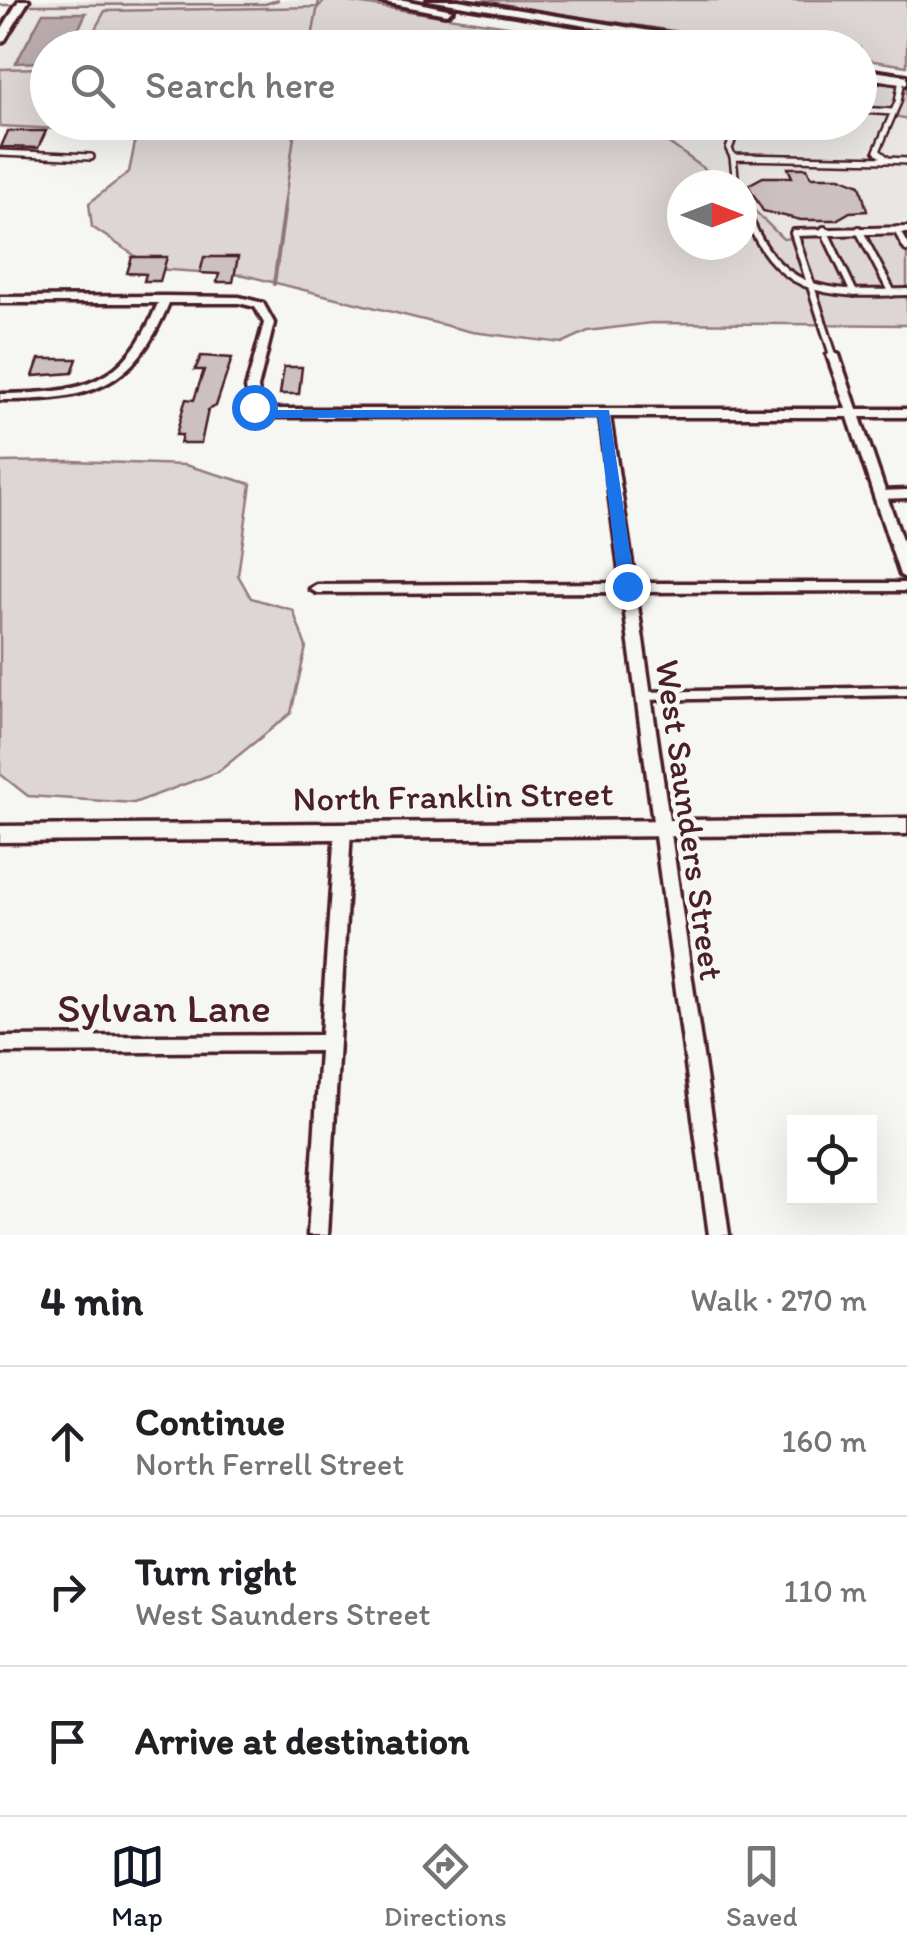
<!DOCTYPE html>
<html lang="en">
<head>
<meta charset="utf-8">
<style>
  :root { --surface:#fff; --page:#f2f2f2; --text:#202124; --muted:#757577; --line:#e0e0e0; --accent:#111827 }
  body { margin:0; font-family:Itim,sans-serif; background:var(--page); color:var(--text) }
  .controls { position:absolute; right:30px; bottom:30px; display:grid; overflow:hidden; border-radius:0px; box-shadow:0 10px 40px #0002 }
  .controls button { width:90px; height:90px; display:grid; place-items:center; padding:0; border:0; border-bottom:2px solid var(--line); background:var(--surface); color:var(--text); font:50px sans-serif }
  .compass { position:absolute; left:667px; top:170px; width:90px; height:90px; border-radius:50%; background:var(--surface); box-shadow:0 10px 40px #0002; rotate:90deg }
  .stop { position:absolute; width:30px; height:30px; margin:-22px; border:8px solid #1a73e8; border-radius:50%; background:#fff }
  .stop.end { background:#1a73e8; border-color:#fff; box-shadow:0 2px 10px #0008 }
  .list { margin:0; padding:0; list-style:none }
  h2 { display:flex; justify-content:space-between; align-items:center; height:130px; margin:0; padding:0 40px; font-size:42px }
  h2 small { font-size:32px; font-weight:400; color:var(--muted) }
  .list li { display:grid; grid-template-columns:65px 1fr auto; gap:30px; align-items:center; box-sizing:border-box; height:150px; padding:0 40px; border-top:2px solid var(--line) }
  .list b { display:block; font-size:38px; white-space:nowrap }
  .list p { margin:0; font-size:32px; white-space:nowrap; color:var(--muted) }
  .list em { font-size:32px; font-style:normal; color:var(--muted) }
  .icon { flex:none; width:55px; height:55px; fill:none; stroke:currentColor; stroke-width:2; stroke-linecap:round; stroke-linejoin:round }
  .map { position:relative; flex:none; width:907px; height:1235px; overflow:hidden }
  .search { position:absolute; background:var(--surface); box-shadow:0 10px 40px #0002; left:30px; right:30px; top:30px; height:110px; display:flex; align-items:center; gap:25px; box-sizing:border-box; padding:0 35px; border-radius:55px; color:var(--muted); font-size:38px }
  .sheet { height:580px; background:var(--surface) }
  nav { display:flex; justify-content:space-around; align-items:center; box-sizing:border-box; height:140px; border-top:2px solid var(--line); background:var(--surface); font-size:28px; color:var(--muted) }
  nav a { display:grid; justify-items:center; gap:5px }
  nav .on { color:var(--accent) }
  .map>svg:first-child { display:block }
  .built { fill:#e9e6e3 }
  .green { fill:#ddd6d5; stroke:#947a80; stroke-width:2.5 }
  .water { fill:#bbadae; stroke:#8e747a; stroke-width:2.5 }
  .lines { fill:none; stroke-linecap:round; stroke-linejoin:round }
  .stream-far1 { stroke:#8e747a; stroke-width:2.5 }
  .stream { stroke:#8e747a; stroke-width:4 }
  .building { fill:#ccc1c0; stroke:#4a1f2b; stroke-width:2.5 }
  .service-far2-casing { stroke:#4a1f2b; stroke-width:10 }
  .service-far1-casing { stroke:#4a1f2b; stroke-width:12 }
  .service-casing { stroke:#4a1f2b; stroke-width:15 }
  .minor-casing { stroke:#4a1f2b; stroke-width:7 }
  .tertiary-casing { stroke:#4a1f2b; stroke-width:7 }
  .primary-casing { stroke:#4a1f2b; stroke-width:8 }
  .service-far2 { stroke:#f6f6f2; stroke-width:5 }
  .service-far1 { stroke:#f6f6f2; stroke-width:6 }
  .service { stroke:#f6f6f2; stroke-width:8 }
  .minor { fill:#f6f6f2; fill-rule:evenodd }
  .tertiary { fill:#f6f6f2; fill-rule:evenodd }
  .primary { fill:#f6f6f2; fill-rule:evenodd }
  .route { fill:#1a73e8 }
  .labels { text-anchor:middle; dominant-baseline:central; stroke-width:9; stroke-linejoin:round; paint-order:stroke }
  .street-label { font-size:35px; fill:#4a1f2b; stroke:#f6f6f2 }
  .near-street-label { font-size:42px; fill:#4a1f2b; stroke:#f6f6f2 }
</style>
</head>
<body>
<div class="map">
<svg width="907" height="1235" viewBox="0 0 907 1235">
  <rect width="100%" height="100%" fill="#f6f6f2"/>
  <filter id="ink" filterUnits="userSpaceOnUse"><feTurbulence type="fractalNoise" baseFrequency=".01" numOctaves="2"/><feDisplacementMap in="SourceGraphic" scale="20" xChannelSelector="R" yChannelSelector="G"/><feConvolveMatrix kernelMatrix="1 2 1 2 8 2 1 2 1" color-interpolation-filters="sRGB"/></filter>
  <g filter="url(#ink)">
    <path class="built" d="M 29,0 L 326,0 L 318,7 L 105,11 L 85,47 L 70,47 L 86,14 L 43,13 L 35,63 L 47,62 L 47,68 L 0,69 L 0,51 Z
      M 860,107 L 907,119 L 907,227 L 783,239 L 742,198 L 742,185 L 727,185 L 641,123 L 860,122 Z"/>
    <path class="green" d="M 326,0 L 335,0 L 574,36 L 568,48 L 85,47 L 105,11 L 318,7 Z
      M 465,0 L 907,0 L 907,66 L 860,59 L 860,48 L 783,47 Z
      M 47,68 L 48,122 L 641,123 L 727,185 L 682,185 L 682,245 L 742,245 L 742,198 L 783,239 L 907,227 L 907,325 L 651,323 L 588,331 L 562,343 L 472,332 L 244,275 L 155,269 L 92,227 L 89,203 L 129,172 L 137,133 L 0,126 L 0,69 Z
      M 860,80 L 907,87 L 907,119 L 860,107 Z
      M 71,461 L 185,465 L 251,484 L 238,575 L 251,598 L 293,610 L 306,647 L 291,713 L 218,772 L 134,803 L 28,796 L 0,774 L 0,462 Z"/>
    <path class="water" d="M 43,13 L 86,13 L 70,47 L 48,48 L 47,62 L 16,63 Z"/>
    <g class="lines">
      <path class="stream-far1" d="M 0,5 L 12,5
        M 32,5 L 265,4 L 278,0
        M 310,48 L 319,0
        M 284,207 L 296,122"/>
      <path class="stream" d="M 274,284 L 285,205"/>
    </g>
    <path class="building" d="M 8,131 L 46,131 L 38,148 L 1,147 Z
      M 788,168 L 807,168 L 811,177 L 840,177 L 860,185 L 867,211 L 850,212 L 836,220 L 801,220 L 763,211 L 748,185 L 763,177 L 792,177 Z
      M 132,257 L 167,257 L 160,281 L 144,281 L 146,274 L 127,273 Z
      M 204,257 L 238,257 L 233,282 L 217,282 L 219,274 L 200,273 Z
      M 201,356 L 232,358 L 216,406 L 208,410 L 201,443 L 180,443 L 182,435 L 176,435 L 184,405 L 186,399 L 194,400 L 204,370 L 195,370 Z
      M 39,359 L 77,359 L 72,373 L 33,376 Z
      M 284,367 L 302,367 L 299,394 L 280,394 Z"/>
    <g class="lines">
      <defs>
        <path id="service-far2" d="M 669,44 L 669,48
          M 590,48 L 595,48
          M 902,79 L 898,102 L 877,151 L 888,160 L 907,161
          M 860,110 L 893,112
          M 681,122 L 736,131
          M 739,122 L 729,149 L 733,157 L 888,160
          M 0,153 L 91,157
          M 733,157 L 736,185
          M 742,203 L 744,207"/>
        <path id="service-far1" d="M 743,205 C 776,294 820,295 907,292
          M 824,230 L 854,293
          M 859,230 L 892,293
          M 897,230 L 907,248
          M 833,355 L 794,233 L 907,230"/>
        <path id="service" d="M 880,495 L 907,494
          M 642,696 L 907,691"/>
        <path id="minor" d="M 165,296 L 239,297 L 263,303 L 274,323 L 258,388 L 261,409 L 846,409 L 827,355 L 833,352 L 839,355 L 857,409 L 907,409 L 907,417 L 860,417 L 907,555 L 907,579 L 900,575 L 848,417 L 610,417 L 635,583 L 907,583 L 907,591 L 636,592 L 729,1235 L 709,1235 L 622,592 L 317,593 L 310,589 L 317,585 L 621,583 L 599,417 L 264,417 L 252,413 L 246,388 L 264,323 L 255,307 L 239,303 L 169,303 C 133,391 89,400 0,400 L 0,394 C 84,393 124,386 158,303 L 0,303 L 0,297 Z
          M 343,824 L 349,826 L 351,830 L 328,1235 L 308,1235 L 320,1051 L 0,1053 L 0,1037 L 321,1035 L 335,830 L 337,826 Z"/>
        <path id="tertiary" d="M 19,0 L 29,0 L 5,40 L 0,43 L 0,32 Z
          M 907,818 L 907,834 L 0,842 L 0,826 Z"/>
        <path id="primary" d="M 373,0 L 404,0 L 452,10 L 446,14 Z
          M 428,0 L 458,0 L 756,48 L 721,48 Z
          M 860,69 L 907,76 L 907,84 L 860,77 Z"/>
      </defs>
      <use href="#service-far2" class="service-far2-casing"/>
      <use href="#service-far1" class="service-far1-casing"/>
      <use href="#service" class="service-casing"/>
      <use href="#minor" class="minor-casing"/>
      <use href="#tertiary" class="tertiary-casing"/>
      <use href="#primary" class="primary-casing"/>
      <use href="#service-far2" class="service-far2"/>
      <use href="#service-far1" class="service-far1"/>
      <use href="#service" class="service"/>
      <use href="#minor" class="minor"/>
      <use href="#tertiary" class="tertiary"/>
      <use href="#primary" class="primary"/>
    </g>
  </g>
  <path class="route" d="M 254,403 L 278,410 L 609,410 L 635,586 L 627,592 L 619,586 L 598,417 L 277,418 L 249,410 Z"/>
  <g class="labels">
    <g class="street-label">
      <text transform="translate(453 796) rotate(-1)">North Franklin Street</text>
      <text transform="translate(690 820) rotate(82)">West Saunders Street</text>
    </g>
    <g class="near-street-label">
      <text x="164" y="1007">Sylvan Lane</text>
    </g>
  </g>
</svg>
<div class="controls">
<button><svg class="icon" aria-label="locate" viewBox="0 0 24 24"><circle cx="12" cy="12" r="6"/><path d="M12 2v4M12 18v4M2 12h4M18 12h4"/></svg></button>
</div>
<svg class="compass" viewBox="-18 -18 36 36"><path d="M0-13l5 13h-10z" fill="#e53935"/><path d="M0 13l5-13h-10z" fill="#757577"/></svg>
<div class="stop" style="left:254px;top:407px"></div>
<div class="stop end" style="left:627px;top:586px"></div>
<div class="search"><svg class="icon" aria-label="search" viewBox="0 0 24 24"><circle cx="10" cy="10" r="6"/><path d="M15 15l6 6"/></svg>Search here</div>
</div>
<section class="sheet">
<h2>4 min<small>Walk · 270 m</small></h2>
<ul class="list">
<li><svg class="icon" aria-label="ahead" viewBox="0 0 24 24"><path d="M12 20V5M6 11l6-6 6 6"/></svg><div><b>Continue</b><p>North Ferrell Street</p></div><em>160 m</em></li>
<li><svg class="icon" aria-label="right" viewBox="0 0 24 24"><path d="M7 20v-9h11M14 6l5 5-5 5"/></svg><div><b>Turn right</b><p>West Saunders Street</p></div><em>110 m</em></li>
<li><svg class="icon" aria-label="arrive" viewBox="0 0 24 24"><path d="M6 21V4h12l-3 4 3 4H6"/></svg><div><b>Arrive at destination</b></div></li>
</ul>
</section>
<nav>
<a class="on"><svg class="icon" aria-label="map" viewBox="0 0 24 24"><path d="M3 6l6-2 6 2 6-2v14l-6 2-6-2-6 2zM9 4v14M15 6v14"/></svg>Map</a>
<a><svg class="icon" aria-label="directions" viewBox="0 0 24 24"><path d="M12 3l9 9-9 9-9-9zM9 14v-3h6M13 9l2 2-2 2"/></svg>Directions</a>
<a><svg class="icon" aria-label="saved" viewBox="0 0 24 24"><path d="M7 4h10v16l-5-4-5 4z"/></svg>Saved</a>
</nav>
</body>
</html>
